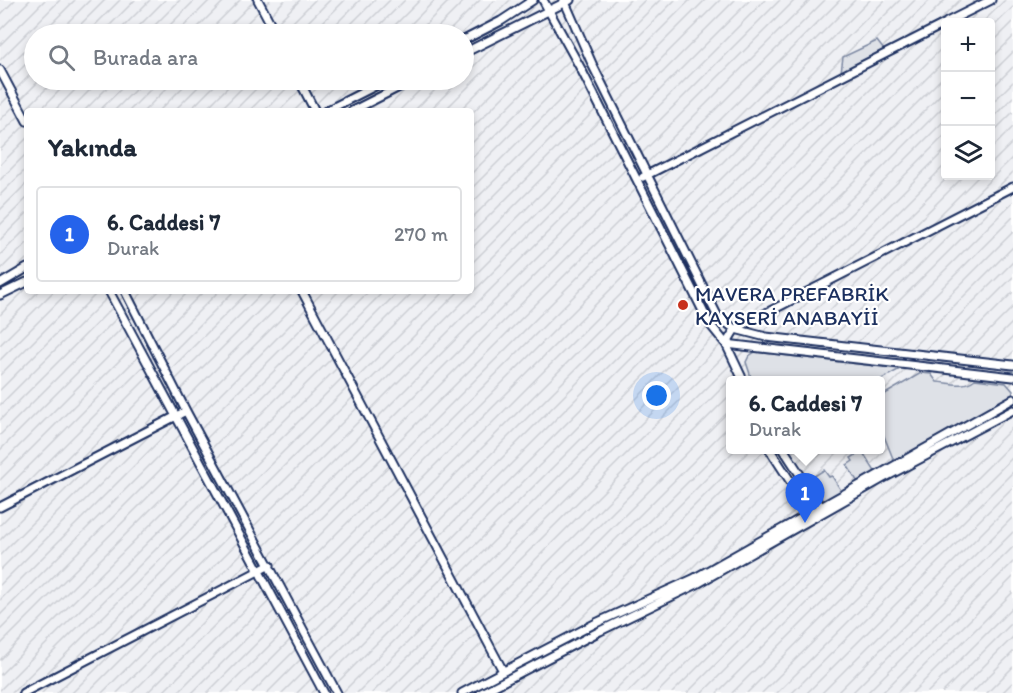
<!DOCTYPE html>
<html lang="tr">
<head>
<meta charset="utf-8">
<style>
  :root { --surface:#fff; --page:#f6f6f7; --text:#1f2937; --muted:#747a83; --line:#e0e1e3; --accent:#2563eb }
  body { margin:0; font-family:Itim,sans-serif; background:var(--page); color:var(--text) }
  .controls { position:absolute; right:18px; top:18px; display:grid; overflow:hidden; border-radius:6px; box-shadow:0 3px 9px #0003 }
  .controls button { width:54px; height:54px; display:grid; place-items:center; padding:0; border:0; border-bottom:2px solid var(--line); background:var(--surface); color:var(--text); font:30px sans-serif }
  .you { position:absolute; left:657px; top:396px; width:21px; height:21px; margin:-15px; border:4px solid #fff; border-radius:50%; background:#1a73e8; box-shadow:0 0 0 9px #1a73e833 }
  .badge { display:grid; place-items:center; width:39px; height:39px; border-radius:50%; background:var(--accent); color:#fff; font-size:20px; font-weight:700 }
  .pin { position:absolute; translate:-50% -50px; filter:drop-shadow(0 2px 3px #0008) }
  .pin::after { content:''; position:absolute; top:32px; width:21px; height:18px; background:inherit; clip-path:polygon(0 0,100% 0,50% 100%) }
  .popup { position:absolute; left:726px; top:376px; width:159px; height:78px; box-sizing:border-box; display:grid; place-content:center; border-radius:6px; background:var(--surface); filter:drop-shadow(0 2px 4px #0005); font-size:20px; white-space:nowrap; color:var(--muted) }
  .popup b { font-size:22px; color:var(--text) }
  .popup::after { content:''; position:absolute; left:50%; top:100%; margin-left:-12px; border:12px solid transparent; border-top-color:var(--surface) }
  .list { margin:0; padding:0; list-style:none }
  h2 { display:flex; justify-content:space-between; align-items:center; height:78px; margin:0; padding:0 24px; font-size:26px }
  h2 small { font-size:20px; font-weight:400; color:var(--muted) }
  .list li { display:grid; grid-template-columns:39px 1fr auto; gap:18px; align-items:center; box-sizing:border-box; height:96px; margin:0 12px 12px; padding:0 12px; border:2px solid var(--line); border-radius:6px }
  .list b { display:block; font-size:22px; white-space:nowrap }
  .list p { margin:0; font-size:20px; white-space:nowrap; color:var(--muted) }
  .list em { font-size:20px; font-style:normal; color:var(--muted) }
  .icon { flex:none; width:33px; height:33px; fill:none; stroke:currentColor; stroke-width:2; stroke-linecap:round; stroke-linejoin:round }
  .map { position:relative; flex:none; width:1013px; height:693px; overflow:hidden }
  .search { position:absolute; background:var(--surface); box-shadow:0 3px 9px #0003; left:24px; top:24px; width:450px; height:66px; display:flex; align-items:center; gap:15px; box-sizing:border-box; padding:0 21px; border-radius:33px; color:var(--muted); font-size:22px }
  .panel { position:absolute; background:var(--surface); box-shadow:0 3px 9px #0003; left:24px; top:108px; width:450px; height:186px; border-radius:6px }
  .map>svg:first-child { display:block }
  .industrial { fill:url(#industrial-furrows); fill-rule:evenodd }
  .green { fill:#dee1e7; stroke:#7c88a2; stroke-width:1.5 }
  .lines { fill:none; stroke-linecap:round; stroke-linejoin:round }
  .minor-casing { stroke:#1b2f5e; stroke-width:11 }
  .minor { stroke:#fff; stroke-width:7 }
  .poi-dot { fill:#c8321e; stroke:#fff; stroke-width:2 }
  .labels { text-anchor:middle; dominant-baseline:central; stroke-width:4.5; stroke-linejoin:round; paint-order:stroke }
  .poi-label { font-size:21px; fill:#1b2f5e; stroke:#fff; text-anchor:start }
</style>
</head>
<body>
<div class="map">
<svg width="1013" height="693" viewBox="0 0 1013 693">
  <defs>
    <pattern id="industrial-furrows" width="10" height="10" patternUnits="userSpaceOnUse" patternTransform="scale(1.5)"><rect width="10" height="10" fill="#eff0f4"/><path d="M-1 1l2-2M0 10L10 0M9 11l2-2" fill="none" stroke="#ccced4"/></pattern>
  </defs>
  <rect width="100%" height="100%" fill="#fff"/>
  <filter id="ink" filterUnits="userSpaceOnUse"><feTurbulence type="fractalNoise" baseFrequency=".0167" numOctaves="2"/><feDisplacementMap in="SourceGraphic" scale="12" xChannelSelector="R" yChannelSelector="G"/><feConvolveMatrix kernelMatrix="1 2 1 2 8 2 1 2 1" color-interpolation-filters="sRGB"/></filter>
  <g filter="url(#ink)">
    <path class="industrial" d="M 0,0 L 1013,0 L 1013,693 L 0,693 ZM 946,22 L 990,22 L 990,176 L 946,176 ZM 34,34 L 464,34 L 464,80 L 34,80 ZM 27,111 L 471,111 L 471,291 L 27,291 ZM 730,380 L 880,380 L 880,450 L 730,450 Z"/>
    <path class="green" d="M 877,41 L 884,50 L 841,72 L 843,57 Z
      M 755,352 L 900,369 L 880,380 L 752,380 L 746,362 L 749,356 Z
      M 921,373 L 931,374 L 937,382 C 950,383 964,388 975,379 L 1006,383 L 1013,391 L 1012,397 L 894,461 L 880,426 L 880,397 Z
      M 862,451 L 876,473 L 859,484 L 847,465 L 853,461 L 851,458 Z
      M 824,470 L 829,477 L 832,476 L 842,492 L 822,503 L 808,480 Z"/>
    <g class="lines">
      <defs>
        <path id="minor" d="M 258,0 L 276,34
          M 543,0 L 581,69 L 709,323 L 726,344 L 743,380
          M 564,0 L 593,66 L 718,317 L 735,329 L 766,337 L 1013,365
          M 947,22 L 991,0
          M 464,40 L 501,21 L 533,0
          M 464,53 L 570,0
          M 0,70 L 27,121
          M 299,80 L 315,111
          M 326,111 L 387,80
          M 352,111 L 413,80
          M 643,177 L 946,23
          M 0,284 L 27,268
          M 109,291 L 324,693
          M 125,291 L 186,411 L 337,693
          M 302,291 L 503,671
          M 0,295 L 27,282
          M 726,344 L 735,329 L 1013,187
          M 726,344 L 1013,377
          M 770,450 L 811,513
          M 784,450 L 821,507
          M 0,507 L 186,411
          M 23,693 L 270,565
          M 462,693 L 596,623 L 693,579 L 1013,399
          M 481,693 L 600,631 L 697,584 L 882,479 L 1013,410"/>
      </defs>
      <use href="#minor" class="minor-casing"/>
      <use href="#minor" class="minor"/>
    </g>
  </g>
  <circle class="poi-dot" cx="683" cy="305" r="6"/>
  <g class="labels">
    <g class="poi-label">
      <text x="695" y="293">MAVERA PREFABRİK<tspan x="695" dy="24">KAYSERİ ANABAYİİ</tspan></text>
    </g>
  </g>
</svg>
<div class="controls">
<button>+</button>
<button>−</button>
<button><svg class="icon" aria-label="layers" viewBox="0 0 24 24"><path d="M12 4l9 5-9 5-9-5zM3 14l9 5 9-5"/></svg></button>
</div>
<div class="you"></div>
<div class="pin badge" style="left:805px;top:523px">1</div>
<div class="popup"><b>6. Caddesi 7</b>Durak</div>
<div class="search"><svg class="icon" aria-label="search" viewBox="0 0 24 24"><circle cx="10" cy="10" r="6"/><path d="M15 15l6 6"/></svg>Burada ara</div>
<section class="panel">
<h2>Yakında<small></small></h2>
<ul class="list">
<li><span class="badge">1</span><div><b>6. Caddesi 7</b><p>Durak</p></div><em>270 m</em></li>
</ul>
</section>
</div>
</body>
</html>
